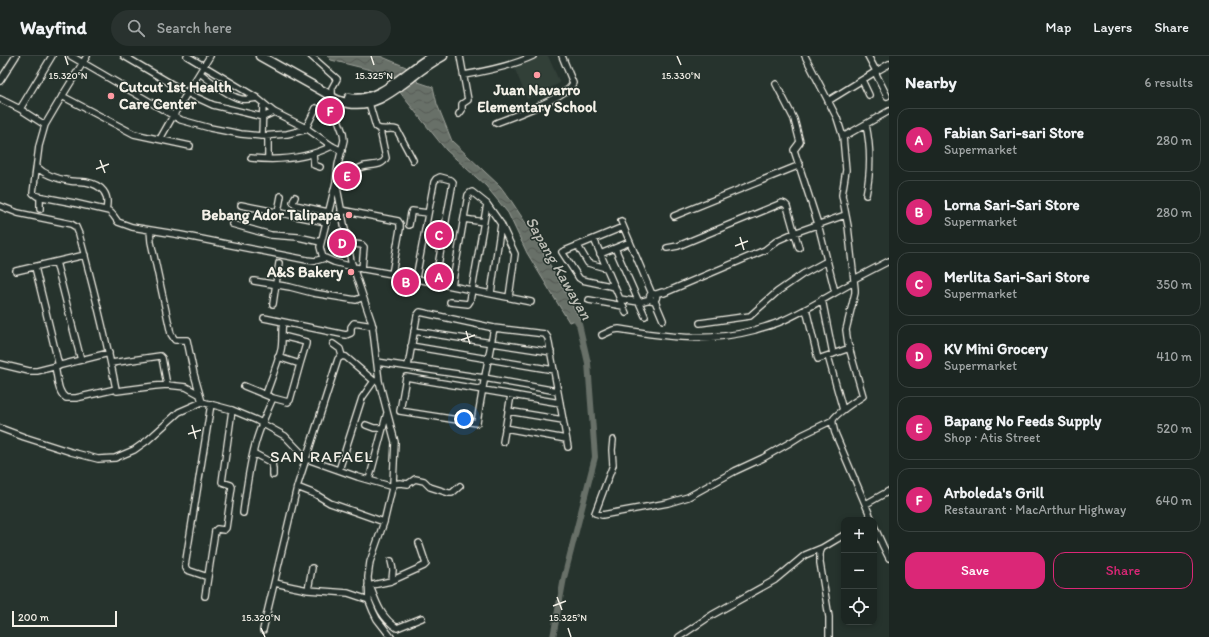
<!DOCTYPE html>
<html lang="en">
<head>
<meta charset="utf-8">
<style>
  :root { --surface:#1c2622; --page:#29322f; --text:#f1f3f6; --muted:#a0a5a5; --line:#3a4340; --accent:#db2777 }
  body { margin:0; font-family:Itim,sans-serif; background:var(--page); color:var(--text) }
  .controls { position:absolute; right:12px; bottom:12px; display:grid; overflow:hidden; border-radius:8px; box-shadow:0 2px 6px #0003 }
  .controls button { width:36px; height:36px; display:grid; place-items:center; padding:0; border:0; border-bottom:1px solid var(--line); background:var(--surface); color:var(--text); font:20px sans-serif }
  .scale { position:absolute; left:12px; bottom:10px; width:105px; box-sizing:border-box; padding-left:4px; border:2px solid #f4f1e8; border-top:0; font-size:11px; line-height:14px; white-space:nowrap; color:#f4f1e8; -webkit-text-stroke:3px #26332d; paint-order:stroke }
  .you { position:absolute; left:464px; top:363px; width:14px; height:14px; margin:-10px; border:3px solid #fff; border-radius:50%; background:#1a73e8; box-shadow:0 0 0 6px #1a73e833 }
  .badge { display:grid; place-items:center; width:26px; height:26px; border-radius:50%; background:var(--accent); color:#fff; font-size:13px; font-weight:700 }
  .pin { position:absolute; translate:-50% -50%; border:2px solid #fff; box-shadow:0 1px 4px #0006 }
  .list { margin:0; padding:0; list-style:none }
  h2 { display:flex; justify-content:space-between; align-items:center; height:52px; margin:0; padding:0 16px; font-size:17px }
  h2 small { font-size:13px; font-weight:400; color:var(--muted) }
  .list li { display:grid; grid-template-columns:26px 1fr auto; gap:12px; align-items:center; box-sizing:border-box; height:64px; margin:0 8px 8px; padding:0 8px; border:1px solid var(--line); border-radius:12px }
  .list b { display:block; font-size:15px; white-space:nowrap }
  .list p { margin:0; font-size:13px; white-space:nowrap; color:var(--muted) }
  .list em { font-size:13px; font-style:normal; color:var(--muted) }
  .actions { display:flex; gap:8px; padding:12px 16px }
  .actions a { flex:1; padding:9px 0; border:1px solid var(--accent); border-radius:12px; text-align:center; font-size:14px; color:var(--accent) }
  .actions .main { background:var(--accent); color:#fff }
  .icon { flex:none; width:22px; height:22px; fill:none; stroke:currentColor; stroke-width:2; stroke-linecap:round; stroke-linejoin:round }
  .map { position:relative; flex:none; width:889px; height:581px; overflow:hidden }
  header { display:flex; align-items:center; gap:24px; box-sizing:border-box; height:56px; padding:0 20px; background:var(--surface); border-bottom:1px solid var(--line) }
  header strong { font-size:19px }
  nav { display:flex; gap:22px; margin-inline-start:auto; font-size:14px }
  .search { width:280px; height:36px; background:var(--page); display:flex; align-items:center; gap:10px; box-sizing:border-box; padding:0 14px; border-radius:22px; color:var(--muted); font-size:15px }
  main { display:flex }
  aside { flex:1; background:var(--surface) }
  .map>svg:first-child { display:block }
  .built { fill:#333f39 }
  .water { fill:url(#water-waves); stroke:#9fa39b }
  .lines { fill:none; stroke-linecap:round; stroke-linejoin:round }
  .river { stroke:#676f68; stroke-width:6 }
  .minor-casing { stroke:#f4f1e8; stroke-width:8 }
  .highway-casing { stroke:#f4f1e8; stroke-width:11 }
  .minor { stroke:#26332d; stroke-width:5.5 }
  .highway { stroke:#26332d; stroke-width:8 }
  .ticks { fill:none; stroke:#f4f1e8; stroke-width:1.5 }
  .poi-dot { fill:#ff9aa2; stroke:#26332d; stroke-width:1.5 }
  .labels { text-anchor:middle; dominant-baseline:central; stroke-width:3; stroke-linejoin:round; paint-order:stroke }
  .poi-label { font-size:15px; font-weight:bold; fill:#f4f1e8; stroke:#26332d; text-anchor:end }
  .water-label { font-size:16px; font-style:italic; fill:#bcbdb5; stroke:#26332d }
  .quarter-label { font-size:17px; letter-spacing:1px; fill:#f4f1e8; stroke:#26332d }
  .ticks-label { font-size:10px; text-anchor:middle; fill:#f4f1e8; stroke:#26332d; stroke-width:3; stroke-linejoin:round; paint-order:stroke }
</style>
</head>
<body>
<header>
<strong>Wayfind</strong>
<div class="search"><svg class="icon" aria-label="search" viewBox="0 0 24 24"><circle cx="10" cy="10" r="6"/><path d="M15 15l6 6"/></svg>Search here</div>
<nav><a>Map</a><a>Layers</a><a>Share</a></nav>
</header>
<main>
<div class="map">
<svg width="889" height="581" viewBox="0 0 889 581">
  <defs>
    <pattern id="water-waves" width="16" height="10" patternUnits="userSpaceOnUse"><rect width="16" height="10" fill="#676f68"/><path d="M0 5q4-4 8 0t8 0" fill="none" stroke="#565a55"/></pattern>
  </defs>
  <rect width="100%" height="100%" fill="#26332d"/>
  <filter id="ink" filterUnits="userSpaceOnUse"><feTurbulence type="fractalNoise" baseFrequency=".025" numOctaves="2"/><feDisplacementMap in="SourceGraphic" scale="8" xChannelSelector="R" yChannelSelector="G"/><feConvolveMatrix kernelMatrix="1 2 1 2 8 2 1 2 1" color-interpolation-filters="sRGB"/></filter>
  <g filter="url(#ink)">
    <path class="built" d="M 541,0 L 548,0 L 560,27 L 527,43 L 514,11 Z
      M 348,392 L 375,400 L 372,410 L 345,402 Z"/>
    <path class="water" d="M 327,0 L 380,0 L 406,11 L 418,26 L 433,31 L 437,48 L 452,85 L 500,130 L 512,146 L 531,175 L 580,263 L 569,266 L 527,197 L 508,157 L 486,130 L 446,94 L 405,43 L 387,18 L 331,4 Z"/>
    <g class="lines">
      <path class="river" d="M 553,581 L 564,522 L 595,401 L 588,307 L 579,268 L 572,257"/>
      <defs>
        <path id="minor" d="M 71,0 L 181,64 L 210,72 L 241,78 L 262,80 L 287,78 L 308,73
          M 87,0 L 58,47 L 45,69 L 39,90 L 33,137 L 37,140 L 74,147 L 109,155 L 113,159 L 118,166 L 132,171 L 181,179 L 307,204 L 315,205 L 325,202 L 334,206 L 353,211 L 392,218 L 531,246
          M 124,0 L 187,37 L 213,49 L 263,61 L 274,56
          M 187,0 L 257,42 L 274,56 L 306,72 L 332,90 L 342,95
          M 311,0 L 337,23 L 332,32 L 332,39
          M 805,0 L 837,62 L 843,81 L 846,114 L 842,139 L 848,170 L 855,233 L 855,237 L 846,274 L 848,288 L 863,340 C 856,345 835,358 833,364 C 832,368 834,373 835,377 L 872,464
          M 868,0 L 876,15
          M 875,16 L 887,40
          M 200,17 C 212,26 226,39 241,43 C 246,44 252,43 257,42
          M 464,19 C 487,15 512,10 533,0
          M 862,24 L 869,39
          M 0,25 L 16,0
          M 776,28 L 794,63 L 800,86 L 794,94 L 818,168 L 835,236
          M 62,40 L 134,78 L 190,90
          M 0,43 L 20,53 L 45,69
          M 828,45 L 875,16 L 889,8
          M 369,47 L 376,71 C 382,76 390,71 397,74 L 413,104
          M 20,53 L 52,0
          M 324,58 L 332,42
          M 459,58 L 462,54 L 462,48 L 468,44 L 460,0
          M 496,67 C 511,61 568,41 573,27 L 562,0
          M 866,69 C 871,92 871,115 866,139
          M 306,72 L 316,52
          M 262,80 L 263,47
          M 268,80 L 268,103
          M 843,81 L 889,55
          M 160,83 L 173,60 L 210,0
          M 313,98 L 314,109 L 320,111
          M 251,102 C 279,105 306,103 332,90
          M 37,111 C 46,120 58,123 70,125 C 75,126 81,125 86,126 C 102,129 110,138 106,154
          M 336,126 L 351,205 L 372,267 L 379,325 L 395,386 L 393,428 L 384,466 L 370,506 L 368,521 L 369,545 L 373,555 L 377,563 L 391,581
          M 352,126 L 353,116 C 356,114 359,112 362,111 C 370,108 382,111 386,102 L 380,74
          M 40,141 L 40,153
          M 295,141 L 293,146 L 295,149 L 328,156
          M 487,148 L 501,168 L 515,198 L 509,241
          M 241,149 L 326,166
          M 0,150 L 18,157 L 71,168 L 76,171 L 79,178 C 93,230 106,281 116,333 L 117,335 L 155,330 L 167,329 L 186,331 L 199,338
          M 341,154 L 398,165 L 400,168 L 400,173 L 392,218
          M 278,156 L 281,140
          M 674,160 L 800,109
          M 464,163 L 484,166
          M 621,165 L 652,238
          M 232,168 L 271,179 L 298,181 L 321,186
          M 409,169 L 411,157 L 412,155 L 428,157
          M 150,174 L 151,186 L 171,278 L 175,284 L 187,284 L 194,318 L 202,346
          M 594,183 L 626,257
          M 347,187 L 362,189 L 364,191 L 362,213
          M 578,190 L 588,207 L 606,212
          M 615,192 L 645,260
          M 667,192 L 678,190 L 782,147 L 785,148 L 787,150 L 799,192
          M 600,198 L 630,186
          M 323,202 L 320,191 L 336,126 L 338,109 L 344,84 L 343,77 L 336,58 L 342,46
          M 56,206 L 81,304
          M 35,211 L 59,310
          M 16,215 L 85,199
          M 416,222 L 434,126 L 436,123 L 440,121 L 451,124 L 453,126 L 435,226
          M 854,223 L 889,205
          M 254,225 L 290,231 L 313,237 L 356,244 L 363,241
          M 615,231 L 582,224 L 579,222 L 562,196 L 623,171
          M 491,237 L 501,168
          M649.5 241a3.5 3.5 0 1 1 7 0a3.5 3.5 0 1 1-7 0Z
          M 656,238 L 662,236 L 664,237 L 765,194 L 778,184 L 794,177 L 845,159
          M 620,243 L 639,246 L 651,243
          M 822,243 L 833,298
          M 589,244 L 623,250
          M 655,245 L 663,264
          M 450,246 L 468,248 L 470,245 L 487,148 L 472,136 L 470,137 L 468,139 L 452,230
          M 273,248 L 279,207
          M 806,253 L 818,303 L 850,292
          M 264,262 L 346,279 L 351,277 L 351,271 L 354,267 L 373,270
          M 700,267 L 750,260 L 777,236 L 803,218 L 827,205
          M 494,272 C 488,304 482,335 477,367 L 400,355 L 406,321 L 560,347
          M 414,275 L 551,296
          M 602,279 L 613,274 L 619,273 C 667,281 707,287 755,274 C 764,271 773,269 782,265 C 807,254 830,239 854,226
          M 333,288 L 340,293 L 342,300
          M 411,290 L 554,314
          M 828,300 L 843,354
          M 278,301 L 300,308
          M 377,306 L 484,322 L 557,335
          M 111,307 L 160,300 L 162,302 L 167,329
          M 0,308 L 29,315 L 37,315 L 109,297
          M 408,310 L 417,260 L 420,256 L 494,272 L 545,278 L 548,282 L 568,391
          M 55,311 C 58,322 57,336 66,342 L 76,342 L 116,333
          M 379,325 L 374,325 L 346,301 L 342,300 L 338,303 L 297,431 L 315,438 L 330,447 L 384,466
          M 266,338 C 271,324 277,309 281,294 C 283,285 281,275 283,266
          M 273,342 L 288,346 L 290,344 L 300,308 L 306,288 L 306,286 L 282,280
          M 508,355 L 563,364
          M 366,369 L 374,372 L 383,372
          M 0,372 L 24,381 L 71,396 L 98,403 L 115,402 L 134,394 L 148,384 L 179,356 L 202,346 L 232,354 L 256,364 L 285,380 L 307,403 L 358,421 L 393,431
          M 505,372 L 566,383
          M 613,384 L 612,394 L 613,409 L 595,457 L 602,459 L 668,447 L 688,441 L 735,415 L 763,402 L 791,386 L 802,379 L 833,364
          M 503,386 L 511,339
          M 253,397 L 272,407 L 273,413 L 273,419
          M 339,414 L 362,342 L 374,325
          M 369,424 L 387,357
          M 393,428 L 400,427 L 408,428 L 415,423 L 424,425 L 430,431 L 449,437 L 452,437 L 460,430
          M 866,448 L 889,435
          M 243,457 C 246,434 249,411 255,389 C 259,373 266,358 273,342 L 244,330
          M 874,470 L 883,490 L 889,502
          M 391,505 L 393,514 L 392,524
          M 208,521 L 187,514 L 185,510 L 211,348
          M 275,527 L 293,531 L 308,534 L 348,537 L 369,544
          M 368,530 L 391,525 L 424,510 L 426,508 L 419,487
          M 370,530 C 377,548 381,561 397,572 L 422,562
          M 308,534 L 312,512
          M 205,540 L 215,475 L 217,473 L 224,474 L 226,472 L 232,431 L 231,429 L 222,426 L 232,354
          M 263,574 L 297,431
          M 679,581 L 712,559 L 775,524 L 805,499 L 822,492
          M 829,581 L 829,561 L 820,507 L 820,497 L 822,492 L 844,479"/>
        <path id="highway" d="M 260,0 L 328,38 C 334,44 340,46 348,47 C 374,52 393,35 412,21 C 422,13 432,6 443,0
          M 349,42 C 381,48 407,13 433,0"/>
      </defs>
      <use href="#minor" class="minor-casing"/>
      <use href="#highway" class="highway-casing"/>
      <use href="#minor" class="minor"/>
      <use href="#highway" class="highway"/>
    </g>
  </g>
  <path class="ticks" d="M 65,0 L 68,9M 371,0 L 374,9M 677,0 L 681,9M 100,104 L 105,117M 96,113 L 109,108M 740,181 L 744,194M 735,190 L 748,185M 466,275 L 470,288M 461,284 L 475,279M 192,369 L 196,383M 188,378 L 201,374M 557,541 L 562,554M 553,550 L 566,545M 261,572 L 265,581M 568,572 L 571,581"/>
  <g class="poi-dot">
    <circle cx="537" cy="19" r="4"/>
    <circle cx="111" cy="40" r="4"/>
    <circle cx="349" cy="159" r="4"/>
    <circle cx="351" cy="216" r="4"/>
  </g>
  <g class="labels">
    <g class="poi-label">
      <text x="119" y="31" text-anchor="start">Cutcut 1st Health<tspan x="119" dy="17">Care Center</tspan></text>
      <text x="537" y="34" text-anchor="middle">Juan Navarro<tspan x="537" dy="17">Elementary School</tspan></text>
      <text x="341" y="159">Bebang Ador Talipapa</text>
      <text x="343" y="216">A&amp;S Bakery</text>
    </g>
    <g class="water-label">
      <text transform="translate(559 212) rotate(60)">Sapang Kawayan</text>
    </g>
    <g class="quarter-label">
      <text x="322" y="400">SAN RAFAEL</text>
    </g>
  </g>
  <g class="ticks-label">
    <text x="68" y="23">15.320°N</text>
    <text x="374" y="23">15.325°N</text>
    <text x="681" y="23">15.330°N</text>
    <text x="261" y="565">15.320°N</text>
    <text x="568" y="565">15.325°N</text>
  </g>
</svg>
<div class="controls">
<button>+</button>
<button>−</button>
<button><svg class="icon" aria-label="locate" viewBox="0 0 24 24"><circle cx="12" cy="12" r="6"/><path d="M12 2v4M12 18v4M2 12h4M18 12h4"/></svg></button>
</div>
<div class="scale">200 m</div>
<div class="you"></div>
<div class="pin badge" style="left:439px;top:221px">A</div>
<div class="pin badge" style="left:406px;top:226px">B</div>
<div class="pin badge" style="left:439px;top:179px">C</div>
<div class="pin badge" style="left:342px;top:187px">D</div>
<div class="pin badge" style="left:347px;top:120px">E</div>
<div class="pin badge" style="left:330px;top:55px">F</div>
</div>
<aside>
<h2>Nearby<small>6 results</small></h2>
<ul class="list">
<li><span class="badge">A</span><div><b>Fabian Sari-sari Store</b><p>Supermarket</p></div><em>280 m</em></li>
<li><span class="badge">B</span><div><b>Lorna Sari-Sari Store</b><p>Supermarket</p></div><em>280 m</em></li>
<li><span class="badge">C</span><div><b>Merlita Sari-Sari Store</b><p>Supermarket</p></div><em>350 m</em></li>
<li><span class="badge">D</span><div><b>KV Mini Grocery</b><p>Supermarket</p></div><em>410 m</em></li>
<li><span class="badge">E</span><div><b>Bapang No Feeds Supply</b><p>Shop · Atis Street</p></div><em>520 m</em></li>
<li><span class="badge">F</span><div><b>Arboleda's Grill</b><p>Restaurant · MacArthur Highway</p></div><em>640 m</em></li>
</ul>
<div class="actions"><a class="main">Save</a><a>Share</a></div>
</aside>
</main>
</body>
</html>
